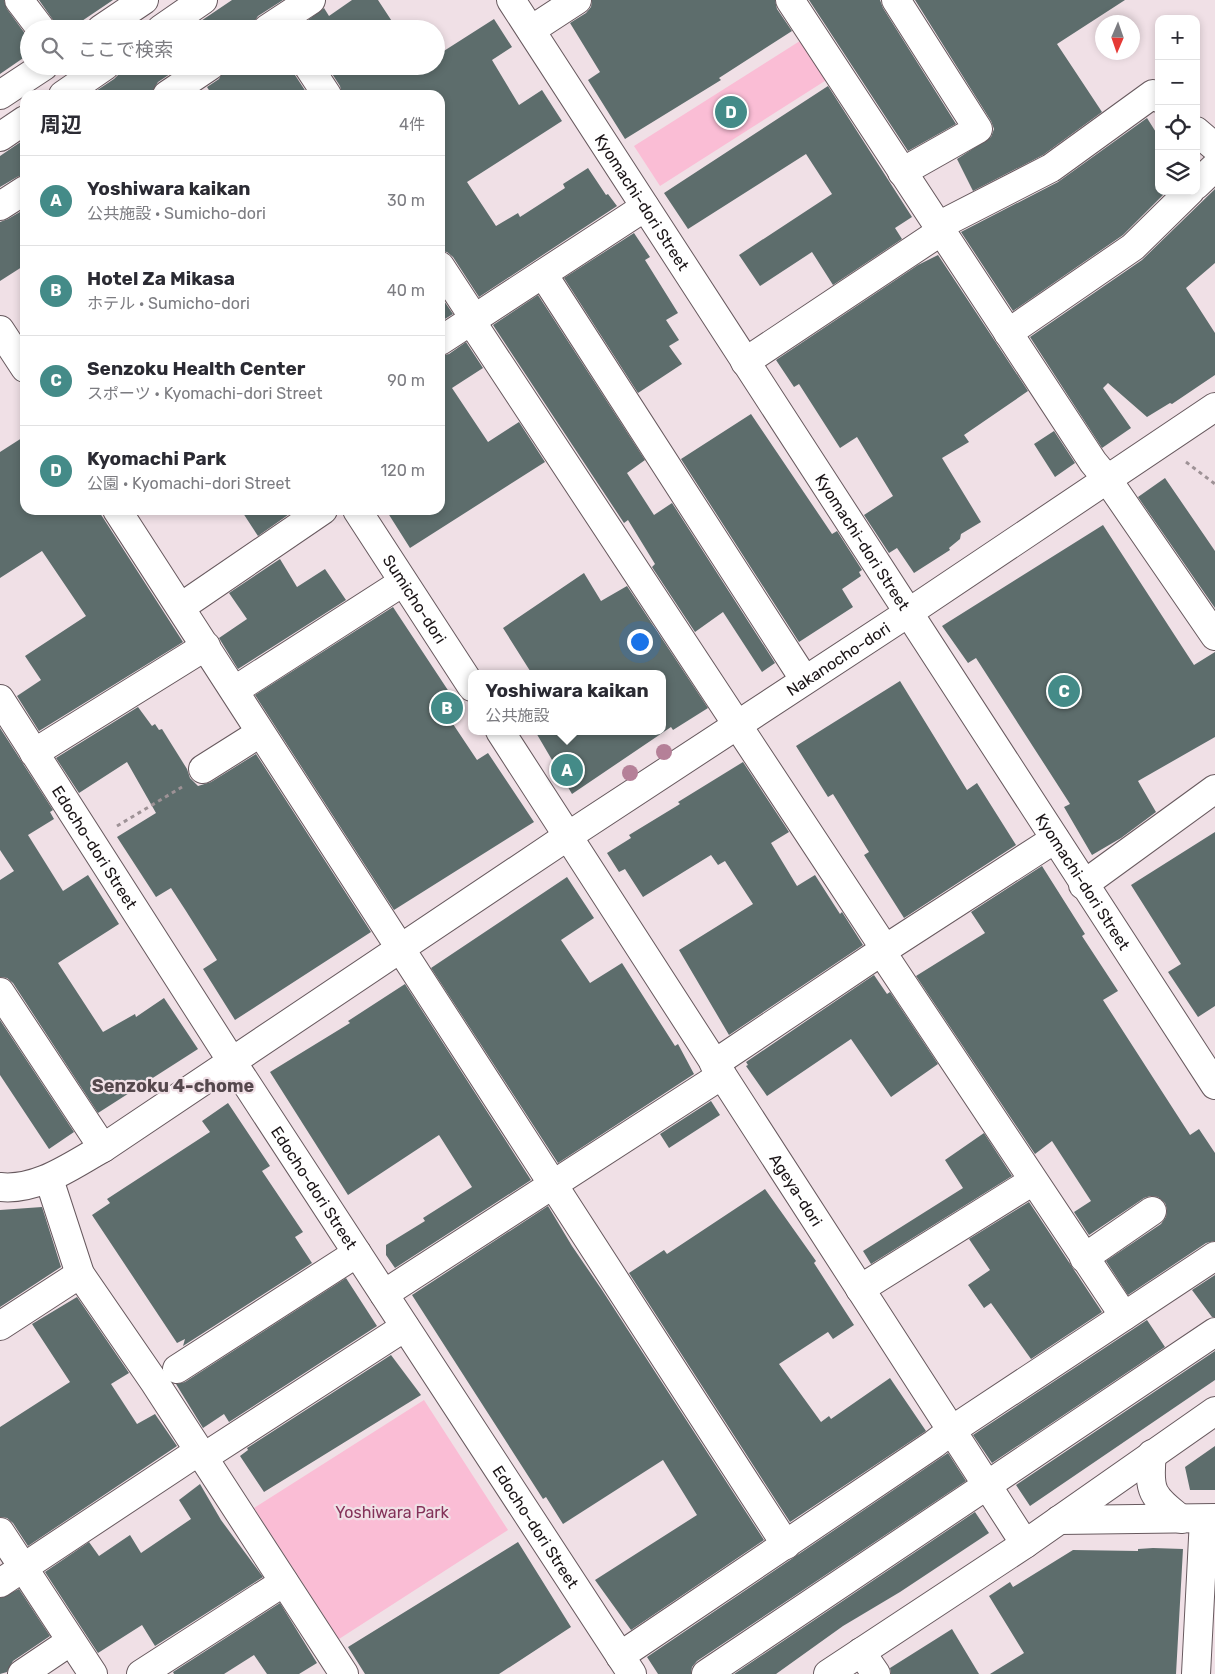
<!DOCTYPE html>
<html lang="ja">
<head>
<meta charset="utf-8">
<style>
  :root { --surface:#fff; --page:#f7f7f7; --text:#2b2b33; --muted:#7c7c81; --line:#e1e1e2; --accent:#448b88 }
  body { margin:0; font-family:Rubik,"Noto Sans JP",sans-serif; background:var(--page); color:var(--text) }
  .controls { position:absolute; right:15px; top:15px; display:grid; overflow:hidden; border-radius:10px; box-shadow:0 2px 8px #0003 }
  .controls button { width:45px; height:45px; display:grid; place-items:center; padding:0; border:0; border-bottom:1px solid var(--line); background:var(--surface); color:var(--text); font:25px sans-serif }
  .compass { position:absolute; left:1095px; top:15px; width:45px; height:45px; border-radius:50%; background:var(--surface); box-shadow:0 2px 8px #0003; rotate:182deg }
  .you { position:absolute; left:639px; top:641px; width:18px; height:18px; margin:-12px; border:4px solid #fff; border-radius:50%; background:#1a73e8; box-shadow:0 0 0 8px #1a73e833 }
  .badge { display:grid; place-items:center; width:32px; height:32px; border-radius:50%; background:var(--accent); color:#fff; font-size:16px; font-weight:700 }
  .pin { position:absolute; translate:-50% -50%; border:2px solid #fff; box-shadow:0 1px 5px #0006 }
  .popup { position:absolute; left:468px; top:670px; width:198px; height:65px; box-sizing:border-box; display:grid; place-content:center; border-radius:10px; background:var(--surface); filter:drop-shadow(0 1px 4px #0005); font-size:16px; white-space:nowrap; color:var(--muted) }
  .popup b { font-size:19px; color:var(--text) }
  .popup::after { content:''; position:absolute; left:50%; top:100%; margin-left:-10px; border:10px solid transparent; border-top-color:var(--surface) }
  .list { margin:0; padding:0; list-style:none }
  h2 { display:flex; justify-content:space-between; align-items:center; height:65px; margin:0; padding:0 20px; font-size:21px }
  h2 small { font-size:16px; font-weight:400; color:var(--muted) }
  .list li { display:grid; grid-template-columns:32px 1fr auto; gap:15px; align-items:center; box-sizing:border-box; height:90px; padding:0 20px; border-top:1px solid var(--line) }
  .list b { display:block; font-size:19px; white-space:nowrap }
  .list p { margin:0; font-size:16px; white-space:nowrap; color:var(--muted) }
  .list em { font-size:16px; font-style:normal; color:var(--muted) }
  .icon { flex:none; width:28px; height:28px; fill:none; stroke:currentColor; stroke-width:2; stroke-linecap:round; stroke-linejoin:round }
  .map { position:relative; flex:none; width:1215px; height:1674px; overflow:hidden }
  .search { position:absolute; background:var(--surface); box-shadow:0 2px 8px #0003; left:20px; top:20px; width:425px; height:55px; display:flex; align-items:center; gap:12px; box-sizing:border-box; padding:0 18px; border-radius:28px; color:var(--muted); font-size:19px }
  .panel { position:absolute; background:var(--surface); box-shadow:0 2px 8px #0003; left:20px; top:90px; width:425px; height:425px; border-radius:15px }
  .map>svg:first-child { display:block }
  .green { fill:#fabdd5 }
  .building { fill:#5d6d6c }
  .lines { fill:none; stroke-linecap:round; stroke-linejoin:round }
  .minor-casing { stroke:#67595e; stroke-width:30 }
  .path { stroke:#9e9296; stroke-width:3; stroke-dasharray:4 4; stroke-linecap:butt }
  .minor { stroke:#fff; stroke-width:28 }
  .tree { fill:#b58098 }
  .labels { text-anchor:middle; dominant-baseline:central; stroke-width:4.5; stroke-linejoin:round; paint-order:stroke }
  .street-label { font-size:16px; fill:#1a1416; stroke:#f0e0e6 }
  .park-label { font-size:16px; fill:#843259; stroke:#f0e0e6 }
  .neighbourhood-label { font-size:18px; font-weight:bold; fill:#55484d; stroke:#f0e0e6 }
</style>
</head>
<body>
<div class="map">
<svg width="1215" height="1674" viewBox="0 0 1215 1674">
  <rect width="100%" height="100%" fill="#f0e0e6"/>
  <path class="green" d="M 803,39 L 828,79 L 660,186 L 634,146 Z
    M 424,1400 L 508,1530 L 339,1639 L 254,1508 Z"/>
  <path class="building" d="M 0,0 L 4,0 L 7,9 L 29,39 L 29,54 L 0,74 Z
    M 39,0 L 113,0 L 70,29 L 56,29 L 53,20 Z
    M 232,0 L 283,0 L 258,16 L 249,29 L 189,29 Z
    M 352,0 L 378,0 L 397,29 L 296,29 L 324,8 L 329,16 Z
    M 592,0 L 775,0 L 777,9 L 792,31 L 719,78 L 721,80 L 625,139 L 588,80 L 600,72 L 570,23 L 586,13 L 591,7 Z
    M 809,0 L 880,0 L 883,8 L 956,124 L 908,151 Z
    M 915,0 L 1125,0 L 1057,44 L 1102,112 L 1043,155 L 973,191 L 957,159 L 991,137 L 994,129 L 991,121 Z
    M 494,19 L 512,47 L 492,60 L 519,105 L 542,90 L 562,121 L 467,182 L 496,226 L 518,213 L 520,217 L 565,188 L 563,184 L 588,168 L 606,195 L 608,194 L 617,206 L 479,297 L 453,257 L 447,252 L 440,251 L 440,95 L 342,95 L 340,86 L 327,66 L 436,66 L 436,56 Z
    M 127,66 L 182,66 L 158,82 L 150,95 L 90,95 L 114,79 Z
    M 225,66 L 292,66 L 295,75 L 308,95 L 212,95 L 207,87 L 219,79 Z
    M 828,86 L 912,217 L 895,228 L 902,239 L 833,285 L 812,252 L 760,286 L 739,255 L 832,194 L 806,154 L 688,229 L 664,193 Z
    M 1147,118 L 1159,137 L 1159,191 L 1167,191 L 1123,235 L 1013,311 L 961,232 L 1058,182 Z
    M 25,139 L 25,174 L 17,177 L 0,187 L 0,156 Z
    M 1215,189 L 1215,263 L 1186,288 L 1215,333 L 1215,375 L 1172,404 L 1170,403 L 1147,417 L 1108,383 L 1103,388 L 1131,428 L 1102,448 L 1030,337 L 1142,260 Z
    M 25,209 L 25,265 L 0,281 L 0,222 L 8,219 Z
    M 634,233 L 650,257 L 645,260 L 678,313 L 666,320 L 679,340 L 669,346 L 682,364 L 638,393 L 564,278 Z
    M 938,255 L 1028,391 L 964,435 L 969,442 L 942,458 L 981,522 L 961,534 L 960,539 L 949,548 L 950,550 L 914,573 L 897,548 L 889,553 L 864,515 L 893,496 L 857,437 L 840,448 L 799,384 L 794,387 L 776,360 L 918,265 Z
    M 440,295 L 453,314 L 440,322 Z
    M 538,295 L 645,460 L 627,473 L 654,515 L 672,503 L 775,663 L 762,672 L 723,612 L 695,632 L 652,567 L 655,564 L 628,520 L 624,523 L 493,325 Z
    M 466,342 L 483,368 L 452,388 L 488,442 L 519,422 L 545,462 L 410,548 L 386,510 L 440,510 L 440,356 L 449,354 Z
    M 751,414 L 832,534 L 837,531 L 862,570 L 859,572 L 861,576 L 842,589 L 853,607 L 799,642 L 681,459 Z
    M 1054,431 L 1075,463 L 1055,477 L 1034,444 Z
    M 25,436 L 25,510 L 98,510 L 183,642 L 39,731 L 17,696 L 41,680 L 25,656 L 86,616 L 42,551 L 0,578 L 0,452 Z
    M 1165,478 L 1215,551 L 1215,608 L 1138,497 Z
    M 241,510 L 295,510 L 258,536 Z
    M 1103,525 L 1194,665 L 1215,652 L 1215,737 L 1138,781 L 1156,812 L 1121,838 L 1092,855 L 1064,807 L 1070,804 L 976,658 L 968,663 L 942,626 Z
    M 280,559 L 297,587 L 325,569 L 346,600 L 238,669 L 219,638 L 247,619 L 229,593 Z
    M 584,573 L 601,601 L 627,586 L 708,708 L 673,730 L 671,727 L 572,794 L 535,731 L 662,731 L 662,674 L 532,674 L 503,628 Z
    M 393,607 L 463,713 L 451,721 L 477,760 L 488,753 L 534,822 L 394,910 L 255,695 Z
    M 900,681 L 967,790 L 977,783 L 1016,845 L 904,918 L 864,855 L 869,852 L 833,794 L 828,797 L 796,746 Z
    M 138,707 L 152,726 L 155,724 L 159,730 L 162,729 L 187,769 L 190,778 L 198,786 L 211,782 L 256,754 L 371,932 L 235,1020 L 203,969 L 217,960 L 186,911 L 171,888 L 156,897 L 117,837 L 156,813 L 127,762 L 79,793 L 56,758 Z
    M 0,728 L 53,810 L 50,812 L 54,819 L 28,835 L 63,891 L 88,875 L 119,924 L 58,963 L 103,1032 L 135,1014 L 136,1017 L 164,998 L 198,1049 L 98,1113 L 13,983 L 7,978 L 0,977 L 0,880 L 14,871 L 0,850 Z
    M 743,762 L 789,832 L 771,843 L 797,886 L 815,875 L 840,914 L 842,912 L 863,945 L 729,1035 L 679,950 L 753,904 L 725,861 L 718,865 L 711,855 L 643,897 L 625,869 L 619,872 L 607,853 L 631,838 L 629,835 L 680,804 L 678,802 Z
    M 1215,832 L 1215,1006 L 1198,1017 L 1168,972 L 1181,964 L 1131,885 Z
    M 1042,866 L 1085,934 L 1082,936 L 1118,991 L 1103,1000 L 1190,1135 L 1199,1129 L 1215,1153 L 1215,1241 L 1206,1243 L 1128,1295 L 1106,1261 L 1161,1224 L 1166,1217 L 1167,1209 L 1165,1203 L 1158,1197 L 1150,1196 L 1144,1198 L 1089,1235 L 1074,1212 L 1091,1201 L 1052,1141 L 1035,1154 L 916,976 L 985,933 L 971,912 Z
    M 567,877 L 594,918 L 561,940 L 590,983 L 622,963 L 675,1046 L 678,1044 L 694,1074 L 558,1163 L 431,968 Z
    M 874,975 L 887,994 L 890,992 L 938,1064 L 891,1097 L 851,1039 L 767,1096 L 746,1066 L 748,1065 L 746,1062 Z
    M 405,984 L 531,1180 L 395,1268 L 386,1255 L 386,1245 L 425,1221 L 423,1218 L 472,1187 L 439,1135 L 348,1195 L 270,1072 L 350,1023 L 348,1021 Z
    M 0,1020 L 74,1132 L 49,1149 L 0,1075 Z
    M 711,1101 L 720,1115 L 669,1148 L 660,1134 Z
    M 228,1103 L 270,1166 L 262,1171 L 303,1232 L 295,1237 L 312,1263 L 183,1346 L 185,1339 L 177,1343 L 92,1215 L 110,1203 L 107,1199 L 210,1132 L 202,1121 Z
    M 984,1133 L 1012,1176 L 871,1264 L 863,1251 L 963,1188 L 945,1160 Z
    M 765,1189 L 816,1261 L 814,1263 L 854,1325 L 833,1339 L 828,1332 L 779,1364 L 821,1422 L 829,1416 L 831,1419 L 890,1378 L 926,1431 L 790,1522 L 629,1273 L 664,1250 L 667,1254 Z
    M 1029,1202 L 1102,1312 L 1031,1359 L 991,1303 L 984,1308 L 968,1285 L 990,1270 L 969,1239 Z
    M 548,1206 L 572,1246 L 602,1290 L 764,1540 L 631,1630 L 595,1580 L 697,1515 L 663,1460 L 563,1524 L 546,1497 L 543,1499 L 412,1295 Z
    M 42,1207 L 61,1267 L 0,1307 L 0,1210 Z
    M 1215,1275 L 1215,1317 L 1212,1317 L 1192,1290 Z
    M 346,1278 L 377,1326 L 229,1422 L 224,1414 L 203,1428 L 176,1384 L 185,1382 Z
    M 77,1297 L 129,1373 L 111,1384 L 137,1424 L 155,1414 L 177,1446 L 28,1546 L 13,1523 L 7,1518 L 0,1517 L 0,1427 L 70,1382 L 32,1324 Z
    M 1147,1320 L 1165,1347 L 992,1463 L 973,1435 Z
    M 1215,1351 L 1215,1380 L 1030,1506 L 1016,1485 Z
    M 391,1355 L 421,1395 L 264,1492 L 240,1456 L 248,1450 L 247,1448 Z
    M 1215,1446 L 1215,1490 L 1190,1490 L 1185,1467 Z
    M 948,1453 L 966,1481 L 697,1661 L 692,1667 L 691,1674 L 658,1674 L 647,1657 Z
    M 200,1484 L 221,1520 L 263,1577 L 155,1646 L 142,1625 L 98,1653 L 45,1572 L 89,1542 L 99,1556 L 130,1535 L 141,1553 L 191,1519 L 179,1500 Z
    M 975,1512 L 989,1533 L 900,1592 L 843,1626 L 776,1674 L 734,1674 Z
    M 518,1542 L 571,1627 L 499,1674 L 365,1674 L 348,1647 Z
    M 1153,1548 L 1183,1549 L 1176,1674 L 990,1674 L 1024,1653 L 989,1596 L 1010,1582 L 1013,1587 L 1073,1550 L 1138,1551 L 1138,1549 Z
    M 19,1589 L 50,1636 L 13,1661 L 7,1672 L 0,1674 L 0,1598 Z
    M 280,1603 L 317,1663 L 299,1674 L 267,1674 L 254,1655 L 224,1674 L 174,1674 L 173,1672 Z
    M 952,1629 L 979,1674 L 891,1674 L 890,1668 Z"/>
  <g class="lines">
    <defs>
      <g id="minor">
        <path d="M 19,0 L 41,29"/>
        <path id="s1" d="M 511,0 L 1215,1085"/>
        <path d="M 790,0 L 1093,462 L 1107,479 L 1215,636"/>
        <path d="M 896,0 L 978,129 L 902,172"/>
        <path d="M 101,29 L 144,0"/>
        <path d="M 161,29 L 203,0"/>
        <path d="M 267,29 L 311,0"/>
        <path d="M 531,30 L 577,0"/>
        <path d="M 308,66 L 327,95"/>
        <path d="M 0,95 L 44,66"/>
        <path d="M 63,95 L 105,66"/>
        <path d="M 167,95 L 210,66"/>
        <path d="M 1196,131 L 1215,147"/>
        <path d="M 0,137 L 25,120"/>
        <path d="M 1196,185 L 1215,167"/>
        <path d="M 0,206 L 25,190"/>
        <path d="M 938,226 L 1051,168 L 1153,94 L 1159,98"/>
        <path d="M 440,266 L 474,318 L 477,330 L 885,949 L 887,960 L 1124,1316"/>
        <path d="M 543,274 L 804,679"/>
        <path d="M 0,330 L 25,368"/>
        <path d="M 1008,333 L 1133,247 L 1190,191"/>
        <path d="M 440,341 L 645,207"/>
        <path d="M 745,362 L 940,232"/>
        <path d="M 117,510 L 786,1545"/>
        <path id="s2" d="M 357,510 L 472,687"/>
        <path d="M 181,607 L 323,510"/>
        <path d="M 235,690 L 403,582"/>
        <path id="s3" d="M 0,699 L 231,1060 L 632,1674"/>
        <path id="s4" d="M 500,731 L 1025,1544"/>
        <path d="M 34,753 L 206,646"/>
        <path d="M 203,769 L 260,733"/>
        <path d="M 1083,885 L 1215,789"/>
        <path d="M 0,992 L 103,1148"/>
        <path d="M 714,1064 L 885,949 L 1055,839"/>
        <path d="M 49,1179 L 80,1274 L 155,1383 L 344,1674"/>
        <path id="s5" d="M 0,1187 C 38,1191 72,1165 103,1148 L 568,836 L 908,613 L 1215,407"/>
        <path d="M 1084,1258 L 1152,1211"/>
        <path d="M 860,1289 L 1033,1181"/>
        <path d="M 384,1294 L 722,1075"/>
        <path d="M 0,1326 L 80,1274"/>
        <path d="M 177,1369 L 357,1253"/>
        <path d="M 1152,1454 C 1148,1492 1152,1496 1181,1519"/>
        <path d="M 204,1457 L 405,1327"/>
        <path d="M 1059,1520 L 1215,1518"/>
        <path d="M 0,1532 L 93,1674"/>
        <path d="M 0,1583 L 199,1451"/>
        <path d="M 861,1652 L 876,1674"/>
        <path d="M 620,1656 L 934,1444 L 952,1430 L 1215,1256"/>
        <path d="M 22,1674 L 71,1641"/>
        <path d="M 141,1674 L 284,1582"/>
        <path d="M 706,1674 L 1215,1332"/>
        <path d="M 828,1674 L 1025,1544 L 1215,1411"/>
        <path d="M 1196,1674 L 1204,1519"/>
      </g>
    </defs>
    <use href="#minor" class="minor-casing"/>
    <path class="path" d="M 1186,462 L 1215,484
      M 117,826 L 182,787"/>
    <use href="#minor" class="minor"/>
  </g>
  <g class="tree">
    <circle cx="664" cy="752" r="8"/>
    <circle cx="630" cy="773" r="8"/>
  </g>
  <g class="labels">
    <g class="street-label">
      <text stroke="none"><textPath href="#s1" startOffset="241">Kyomachi-dori Street</textPath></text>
      <text stroke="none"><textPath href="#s1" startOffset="646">Kyomachi-dori Street</textPath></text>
      <text stroke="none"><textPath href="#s2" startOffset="106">Sumicho-dori</textPath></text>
      <text stroke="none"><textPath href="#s5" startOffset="995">Nakanocho-dori</textPath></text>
      <text stroke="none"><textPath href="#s3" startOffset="176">Edocho-dori Street</textPath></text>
      <text stroke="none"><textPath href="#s1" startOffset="1051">Kyomachi-dori Street</textPath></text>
      <text stroke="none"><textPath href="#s3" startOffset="581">Edocho-dori Street</textPath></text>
      <text stroke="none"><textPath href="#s4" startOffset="546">Ageya-dori</textPath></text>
      <text stroke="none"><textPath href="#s3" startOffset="986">Edocho-dori Street</textPath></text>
    </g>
    <g class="park-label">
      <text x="392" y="1512">Yoshiwara Park</text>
    </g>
    <g class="neighbourhood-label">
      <text x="173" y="1086">Senzoku 4-chome</text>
    </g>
  </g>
</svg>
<div class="controls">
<button>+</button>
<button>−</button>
<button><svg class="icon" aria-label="locate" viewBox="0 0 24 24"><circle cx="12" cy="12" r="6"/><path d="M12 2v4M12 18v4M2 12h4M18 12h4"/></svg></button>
<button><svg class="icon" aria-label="layers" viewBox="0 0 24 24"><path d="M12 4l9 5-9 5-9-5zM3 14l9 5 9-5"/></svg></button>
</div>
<svg class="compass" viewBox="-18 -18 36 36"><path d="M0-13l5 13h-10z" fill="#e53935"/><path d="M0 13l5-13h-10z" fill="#7c7c81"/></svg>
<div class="you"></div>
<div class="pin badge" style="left:567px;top:770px">A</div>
<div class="popup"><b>Yoshiwara kaikan</b>公共施設</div>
<div class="pin badge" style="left:447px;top:708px">B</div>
<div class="pin badge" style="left:1064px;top:691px">C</div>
<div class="pin badge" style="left:731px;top:112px">D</div>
<div class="search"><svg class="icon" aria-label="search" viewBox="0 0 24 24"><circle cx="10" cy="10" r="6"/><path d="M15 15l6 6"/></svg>ここで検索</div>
<section class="panel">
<h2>周辺<small>4件</small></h2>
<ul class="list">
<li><span class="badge">A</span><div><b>Yoshiwara kaikan</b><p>公共施設 · Sumicho-dori</p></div><em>30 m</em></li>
<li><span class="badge">B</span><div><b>Hotel Za Mikasa</b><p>ホテル · Sumicho-dori</p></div><em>40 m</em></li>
<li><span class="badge">C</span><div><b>Senzoku Health Center</b><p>スポーツ · Kyomachi-dori Street</p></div><em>90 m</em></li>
<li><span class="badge">D</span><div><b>Kyomachi Park</b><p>公園 · Kyomachi-dori Street</p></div><em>120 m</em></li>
</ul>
</section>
</div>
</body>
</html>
